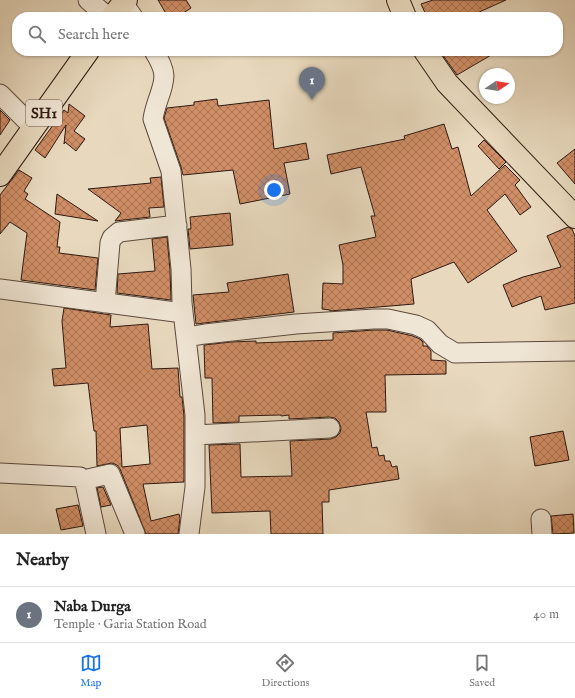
<!DOCTYPE html>
<html lang="en">
<head>
<meta charset="utf-8">
<style>
  :root { --surface:#fff; --page:#f6f6f6; --text:#222; --muted:#767676; --line:#e0e0e0; --accent:#1a73e8 }
  body { margin:0; font-family:"IM FELL English",serif; background:var(--page); color:var(--text) }
  .compass { position:absolute; left:479px; top:68px; width:36px; height:36px; border-radius:50%; background:var(--surface); box-shadow:0 1px 3px #0004; rotate:78deg }
  .you { position:absolute; left:274px; top:190px; width:14px; height:14px; margin:-10px; border:3px solid #fff; border-radius:50%; background:#1a73e8; box-shadow:0 0 0 6px #1a73e833 }
  .badge { display:grid; place-items:center; width:26px; height:26px; border-radius:50%; background:var(--accent); color:#fff; font-size:13px; font-weight:700 }
  .pin { position:absolute; translate:-50% -33px; filter:drop-shadow(0 1px 2px #0008) }
  .pin::after { content:''; position:absolute; top:21px; width:14px; height:12px; background:inherit; clip-path:polygon(0 0,100% 0,50% 100%) }
  .list { margin:0; padding:0; list-style:none }
  h2 { display:flex; justify-content:space-between; align-items:center; height:52px; margin:0; padding:0 16px; font-size:17px }
  h2 small { font-size:13px; font-weight:400; color:var(--muted) }
  .list li { display:grid; grid-template-columns:26px 1fr auto; gap:12px; align-items:center; box-sizing:border-box; height:56px; padding:0 16px; border-top:1px solid var(--line) }
  .list b { display:block; font-size:15px; white-space:nowrap }
  .list p { margin:0; font-size:13px; white-space:nowrap; color:var(--muted) }
  .list em { font-size:13px; font-style:normal; color:var(--muted) }
  .icon { flex:none; width:22px; height:22px; fill:none; stroke:currentColor; stroke-width:2; stroke-linecap:round; stroke-linejoin:round }
  .map { position:relative; flex:none; width:575px; height:534px; overflow:hidden }
  .search { position:absolute; background:var(--surface); box-shadow:0 1px 3px #0004; left:12px; right:12px; top:12px; height:44px; display:flex; align-items:center; gap:10px; box-sizing:border-box; padding:0 14px; border-radius:16px; color:var(--muted); font-size:15px }
  .sheet { height:108px; background:var(--surface) }
  nav { display:flex; justify-content:space-around; align-items:center; box-sizing:border-box; height:56px; border-top:1px solid var(--line); background:var(--surface); font-size:11px; color:var(--muted) }
  nav a { display:grid; justify-items:center; gap:2px }
  nav .on { color:var(--accent) }
  .map>svg:first-child { display:block }
  .building { fill:url(#building-cross-hatch); stroke:#2e1911; fill-rule:evenodd }
  .lines { fill:none; stroke-linecap:round; stroke-linejoin:round }
  .minor-casing { stroke:#5c493c; stroke-width:21 }
  .major-casing { stroke:#2e1911; stroke-width:24 }
  .minor { stroke:#f0e6d5; stroke-width:19 }
  .major { stroke:#e8d9be; stroke-width:22 }
  .labels { text-anchor:middle; dominant-baseline:central; stroke-width:4; stroke-linejoin:round; paint-order:stroke }
  .shield { fill:#f0e6d5; stroke:#68564c; stroke-width:1 }
  .shield-label { font-size:15px; font-weight:bold; fill:#2e1911 }
</style>
</head>
<body>
<div class="map">
<svg width="575" height="534" viewBox="0 0 575 534">
  <defs>
    <pattern id="building-cross-hatch" width="8" height="8" patternUnits="userSpaceOnUse"><rect width="8" height="8" fill="#d08e66"/><path d="M0 0l8 8M0 8l8-8" fill="none" stroke="#a97353"/></pattern>
  </defs>
  <rect width="100%" height="100%" fill="#e8d9be"/>
  <filter id="stains"><feTurbulence type="fractalNoise" baseFrequency=".005" numOctaves="4"/><feColorMatrix values="0 0 0 0 .2 0 0 0 0 .09 0 0 0 0 .02 0 0 0 .5 -.17"/></filter>
  <radialGradient id="worn" r=".72"><stop offset=".6" stop-color="#630" stop-opacity="0"/><stop offset="1" stop-color="#630" stop-opacity=".3"/></radialGradient>
  <path class="building" d="M 158,0 L 186,0 L 191,8 L 177,17 L 168,17 Z
    M 433,0 L 506,0 L 468,17 L 427,17 L 421,4 Z
    M 440,51 L 498,51 L 457,75 Z
    M 217,99 L 218,106 L 269,100 L 274,149 L 306,143 L 309,159 L 284,163 L 290,194 L 240,204 L 233,170 L 183,175 L 181,167 L 164,118 L 167,108 L 194,105 L 194,102 Z
    M 69,104 L 85,116 L 74,131 L 85,139 L 76,151 L 65,142 L 64,144 L 66,125 L 45,158 L 35,150 L 64,110 L 68,113 Z
    M 0,110 L 10,120 L 0,135 Z
    M 444,124 L 452,149 L 458,147 L 471,196 L 505,165 L 520,180 L 515,185 L 531,207 L 520,215 L 505,194 L 487,210 L 517,251 L 468,283 L 454,262 L 411,279 L 414,304 L 330,311 L 330,310 L 322,309 L 323,283 L 343,284 L 343,265 L 339,245 L 376,237 L 371,216 L 375,216 L 361,167 L 331,174 L 327,155 L 405,139 L 404,136 Z
    M 484,140 L 506,162 L 499,169 L 478,146 Z
    M 575,149 L 575,184 L 557,163 Z
    M 19,170 L 32,178 L 24,191 L 28,194 L 25,199 L 60,222 L 57,247 L 60,247 L 59,253 L 98,258 L 95,290 L 21,280 L 27,233 L 10,222 L 0,234 L 0,195 Z
    M 161,177 L 164,207 L 149,208 L 150,217 L 115,221 L 121,213 L 88,189 L 151,183 L 150,178 Z
    M 57,194 L 98,221 L 55,214 Z
    M 230,213 L 233,245 L 190,249 L 188,229 L 191,229 L 190,217 Z
    M 568,227 L 572,229 L 575,236 L 575,303 L 545,310 L 541,296 L 512,307 L 503,285 L 523,277 L 561,267 L 547,236 Z
    M 167,237 L 170,270 L 171,300 L 117,293 L 118,274 L 155,271 L 152,239 Z
    M 288,274 L 294,312 L 196,324 L 193,295 L 229,292 L 227,283 Z
    M 64,308 L 111,315 L 110,327 L 148,324 L 152,369 L 178,368 L 180,397 L 182,397 L 184,416 L 184,482 L 143,484 L 151,521 L 179,514 L 180,518 L 178,534 L 146,534 L 120,469 L 117,465 L 112,463 L 97,466 L 96,431 L 94,431 L 88,383 L 54,386 L 52,369 L 66,368 L 62,321 ZM 147,425 L 150,464 L 122,467 L 120,428 Z
    M 374,330 L 387,330 L 413,336 L 420,339 L 423,342 L 423,346 L 427,346 L 431,351 L 431,360 L 446,361 L 446,374 L 385,375 L 386,412 L 366,412 L 372,448 L 377,447 L 379,456 L 384,455 L 385,461 L 390,461 L 392,467 L 397,466 L 399,479 L 329,490 L 329,502 L 322,502 L 323,534 L 271,534 L 270,511 L 212,513 L 209,445 L 240,444 L 241,477 L 292,476 L 290,441 L 331,439 L 336,437 L 340,433 L 341,428 L 339,422 L 335,418 L 329,417 L 289,419 L 289,415 L 281,416 L 281,415 L 239,416 L 239,422 L 213,423 L 212,378 L 205,378 L 204,345 L 231,342 L 256,341 L 256,343 L 333,340 L 333,333 Z
    M 563,431 L 569,460 L 535,466 L 530,437 Z
    M 103,487 L 111,505 L 101,507 L 97,488 Z
    M 78,505 L 83,526 L 61,530 L 56,509 Z
    M 573,514 L 574,533 L 553,534 L 551,516 Z"/>
  <g class="lines">
    <defs>
      <path id="minor" d="M 88,0 L 108,17
        M 123,3 L 133,17
        M 154,51 C 167,72 166,78 158,100 C 156,106 154,112 153,119 L 171,171 L 181,269 L 182,303 L 195,415 L 195,487 L 189,534
        M 0,94 L 34,128
        M 0,289 L 183,313
        M 105,303 L 110,243 L 112,238 L 119,232 L 177,225
        M 187,337 L 205,334 L 296,324 L 374,319 L 388,319 L 416,325 L 427,330 L 440,344 L 455,353 L 575,351
        M 195,435 L 330,428
        M 0,473 L 80,477 L 85,483 L 96,534
        M 83,480 L 110,474 L 135,534
        M 541,519 L 542,534"/>
      <path id="major" d="M 398,0 L 405,17
        M 112,17 L 126,0
        M 425,51 L 447,83 L 575,217
        M 0,175 L 88,51"/>
    </defs>
    <use href="#minor" class="minor-casing"/>
    <use href="#major" class="major-casing"/>
    <use href="#minor" class="minor"/>
    <use href="#major" class="major"/>
  </g>
  <g class="labels">
    <rect class="shield" x="26" y="100" width="36" height="26" rx="3"/>
    <g class="shield-label">
      <text x="44" y="113">SH1</text>
    </g>
  </g>
  <rect width="100%" height="100%" filter="url(#stains)"/>
  <rect width="100%" height="100%" fill="url(#worn)"/>
</svg>
<svg class="compass" viewBox="-18 -18 36 36"><path d="M0-13l5 13h-10z" fill="#e53935"/><path d="M0 13l5-13h-10z" fill="#767676"/></svg>
<div class="you"></div>
<div class="pin badge" style="left:312px;top:100px;background:#6b7280">1</div>
<div class="search"><svg class="icon" aria-label="search" viewBox="0 0 24 24"><circle cx="10" cy="10" r="6"/><path d="M15 15l6 6"/></svg>Search here</div>
</div>
<section class="sheet">
<h2>Nearby<small></small></h2>
<ul class="list">
<li><span class="badge" style="background:#6b7280">1</span><div><b>Naba Durga</b><p>Temple · Garia Station Road</p></div><em>40 m</em></li>
</ul>
</section>
<nav>
<a class="on"><svg class="icon" aria-label="map" viewBox="0 0 24 24"><path d="M3 6l6-2 6 2 6-2v14l-6 2-6-2-6 2zM9 4v14M15 6v14"/></svg>Map</a>
<a><svg class="icon" aria-label="directions" viewBox="0 0 24 24"><path d="M12 3l9 9-9 9-9-9zM9 14v-3h6M13 9l2 2-2 2"/></svg>Directions</a>
<a><svg class="icon" aria-label="saved" viewBox="0 0 24 24"><path d="M7 4h10v16l-5-4-5 4z"/></svg>Saved</a>
</nav>
</body>
</html>
